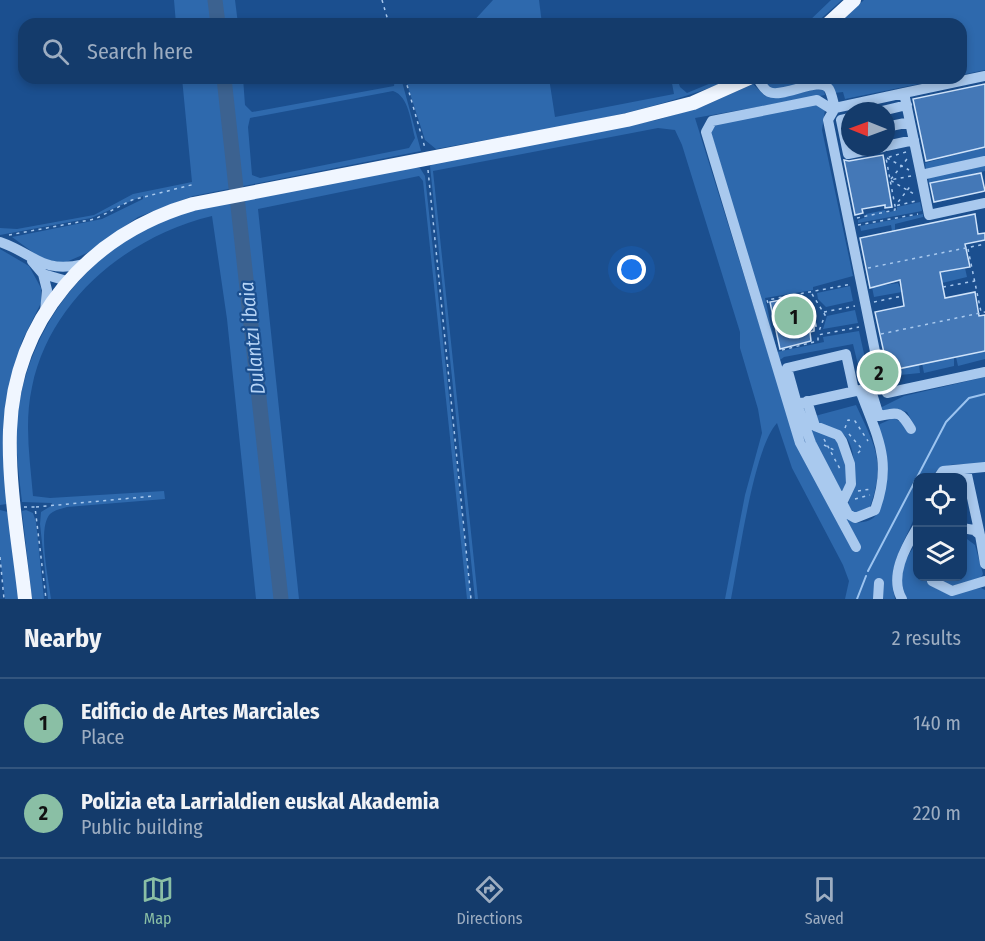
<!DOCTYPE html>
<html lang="en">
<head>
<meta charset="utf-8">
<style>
  :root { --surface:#143b6b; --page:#1d4271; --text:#f1f3f6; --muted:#9dadc1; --line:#33557e; --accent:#8abfa5 }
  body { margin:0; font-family:"Fira Sans Condensed",sans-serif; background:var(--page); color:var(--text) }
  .controls { position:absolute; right:18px; bottom:18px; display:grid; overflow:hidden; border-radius:12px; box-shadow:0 3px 9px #0003 }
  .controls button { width:54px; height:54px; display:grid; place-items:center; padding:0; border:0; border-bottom:2px solid var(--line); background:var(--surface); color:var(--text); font:30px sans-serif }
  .compass { position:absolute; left:841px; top:102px; width:54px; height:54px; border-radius:50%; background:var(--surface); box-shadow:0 3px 9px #0003; rotate:271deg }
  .you { position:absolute; left:632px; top:270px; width:21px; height:21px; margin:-15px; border:4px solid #fff; border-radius:50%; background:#1a73e8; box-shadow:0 0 0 9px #1a73e833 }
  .badge { display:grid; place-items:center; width:39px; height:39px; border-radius:50%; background:var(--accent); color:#111; font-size:20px; font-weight:700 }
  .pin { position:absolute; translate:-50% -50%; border:3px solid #fff; box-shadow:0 2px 6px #0006 }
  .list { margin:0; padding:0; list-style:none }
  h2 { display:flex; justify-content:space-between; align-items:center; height:78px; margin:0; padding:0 24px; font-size:26px }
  h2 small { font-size:20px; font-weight:400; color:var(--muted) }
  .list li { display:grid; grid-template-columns:39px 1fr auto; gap:18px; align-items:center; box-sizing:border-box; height:90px; padding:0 24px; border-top:2px solid var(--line) }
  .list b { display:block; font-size:22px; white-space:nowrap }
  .list p { margin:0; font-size:20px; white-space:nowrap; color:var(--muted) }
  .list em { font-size:20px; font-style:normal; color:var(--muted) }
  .icon { flex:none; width:33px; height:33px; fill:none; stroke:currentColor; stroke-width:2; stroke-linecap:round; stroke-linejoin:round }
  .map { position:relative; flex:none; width:985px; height:599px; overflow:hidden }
  .search { position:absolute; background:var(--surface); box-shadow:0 3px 9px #0003; left:18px; right:18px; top:18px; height:66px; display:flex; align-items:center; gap:15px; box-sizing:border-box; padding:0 21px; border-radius:18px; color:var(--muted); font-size:22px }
  .sheet { height:258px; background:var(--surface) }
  nav { display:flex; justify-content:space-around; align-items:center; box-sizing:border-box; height:84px; border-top:2px solid var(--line); background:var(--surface); font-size:16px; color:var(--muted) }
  nav a { display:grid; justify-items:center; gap:3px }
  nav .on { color:var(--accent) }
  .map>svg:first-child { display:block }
  .green { fill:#2e69ad; fill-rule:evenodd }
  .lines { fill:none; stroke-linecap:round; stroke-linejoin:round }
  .stream { stroke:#9cc4f0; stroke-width:2 }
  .river { stroke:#3c6290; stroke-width:15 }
  .building { fill:#4478b7; stroke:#cfe3fa; stroke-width:1.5 }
  .path { stroke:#a9c9ee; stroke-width:1.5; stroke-dasharray:3 4.5; stroke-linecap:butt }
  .minor { stroke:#a9c9ee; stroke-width:10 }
  .major { stroke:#f0f6ff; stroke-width:14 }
  .labels { text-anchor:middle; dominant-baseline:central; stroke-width:4.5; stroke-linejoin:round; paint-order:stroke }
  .water-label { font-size:20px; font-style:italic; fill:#b5d3f5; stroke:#1b4f8f }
</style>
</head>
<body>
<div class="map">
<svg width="985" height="599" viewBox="0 0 985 599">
  <rect width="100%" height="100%" fill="#1b4f8f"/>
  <path class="green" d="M 174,0 L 235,0 L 238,24 L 176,24 Z
    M 493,0 L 539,0 L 542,24 L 471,24 Z
    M 831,0 L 842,0 L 815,24 L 806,24 Z
    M 864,0 L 985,0 L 985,70 L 961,75 L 961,24 L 838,24 Z
    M 182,78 L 243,78 L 245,105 L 252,112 L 394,86 L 395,78 L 401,78 L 421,151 L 193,196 L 138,217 L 87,253 L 64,263 L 42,259 L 12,237 L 102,219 L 143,199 L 143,196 L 91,218 L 0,235 L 0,228 L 17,229 L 94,215 L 133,194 L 192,182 ZM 393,91 C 409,96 411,123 415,138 L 409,148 L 260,178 L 252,175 L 248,127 L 250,118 Z
    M 405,78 L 549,78 L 555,117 L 674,94 L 671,78 L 677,78 L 680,87 L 687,93 L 723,78 L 734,78 C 640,118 536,130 436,149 L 425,140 Z
    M 948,78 L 845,99 L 843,92 L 834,93 L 831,85 L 771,90 L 764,79 Z
    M 753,84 L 765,96 L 773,98 L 817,89 L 824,90 L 825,95 L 695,118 L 797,446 L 834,499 L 856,523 C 860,522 866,522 870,520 C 893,509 880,450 878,429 L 880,424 L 896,417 L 898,421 L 905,419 L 916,429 L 907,412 L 897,409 L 883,413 L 880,408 L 904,396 L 985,377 L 985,463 C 964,466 944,459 931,477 L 918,478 C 917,488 920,501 917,510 C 906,544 886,561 895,599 L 845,599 L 849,581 L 843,565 L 792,468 L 777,423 C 753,449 739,560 731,599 L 725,599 L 745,495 L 762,433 L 758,409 L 740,348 L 740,332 L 682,145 L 675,130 L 658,128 L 433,171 L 478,599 L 475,599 L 430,166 L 434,163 L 657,120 L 704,106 Z
    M 818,104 L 825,110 L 822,130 L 853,276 L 813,287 L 813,290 L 765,298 L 777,352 L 824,342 L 823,337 L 859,331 L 870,381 L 862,382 L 853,344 L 784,357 L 780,360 L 791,402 L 710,129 L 712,124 Z
    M 985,147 L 985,157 L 926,170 L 925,163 Z
    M 985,163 L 985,171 L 929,184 L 928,176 Z
    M 414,167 L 420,168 L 425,176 L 471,599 L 467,599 L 423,181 L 419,176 L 258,209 L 299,599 L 256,599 L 227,319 L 212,216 C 129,236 50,299 32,387 C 24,423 30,460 33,496 L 50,498 L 164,491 L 165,499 L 67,507 C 61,509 54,510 50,514 C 37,528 49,581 51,599 L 48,599 L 40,524 L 41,512 L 51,506 L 52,503 L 22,502 C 19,475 15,447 17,420 C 27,324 92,244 182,212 C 206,204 234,202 258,198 C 310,187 362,177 414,167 Z
    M 920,202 L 922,211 L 858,223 L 858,220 L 866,217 L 866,214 L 885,210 L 886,213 L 897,210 L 897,207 Z
    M 923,214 L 923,217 L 895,224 L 895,231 L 892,231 L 891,225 L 861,231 L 860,226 Z
    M 0,249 L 29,266 L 41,288 L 41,303 L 22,341 L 6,400 L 3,438 L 7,504 L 0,505 Z
    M 965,268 L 967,277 L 942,283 L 940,272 Z
    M 898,283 L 902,292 L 874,297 L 872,287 Z
    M 850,286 L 853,301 L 826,307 L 818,299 L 817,293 Z
    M 855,310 L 858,323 L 823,329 L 827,316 Z
    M 985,351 L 985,359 L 958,366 L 956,357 Z
    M 954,357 L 954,366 L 924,373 L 922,363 Z
    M 919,364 L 920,373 L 890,376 L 888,371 Z
    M 856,405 C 875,446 886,462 870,507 L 854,514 L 848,504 C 855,488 859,445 842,433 C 837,429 827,427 820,425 L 815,416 Z
    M 809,425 C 818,433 830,434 838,442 C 847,450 851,482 842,492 L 811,436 Z
    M 0,510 L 8,512 L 19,599 L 5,599 L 0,557 Z
    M 26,510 L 33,513 L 36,522 L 44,599 L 32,599 L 22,511 Z
    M 963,536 L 975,545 L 983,574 L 980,579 L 951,586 L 937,577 L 962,576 Z
    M 914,547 L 917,559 L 918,576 L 923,577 C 944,599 953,593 981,588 L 985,590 L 985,599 L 905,599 C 899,579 901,564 914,547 Z"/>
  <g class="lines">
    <path class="stream" d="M 868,571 L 946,422 L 969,398 L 985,394
      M 857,599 L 866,576"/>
    <path class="river" d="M 215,0 L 218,24
      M 224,78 L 281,599"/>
  </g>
  <path class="building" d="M 985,84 L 985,147 L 926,161 L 913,99 Z
    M 883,155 L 892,207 L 885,208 L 885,205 L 862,209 L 863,213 L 855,215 L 844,160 L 849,161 Z
    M 981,173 L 985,191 L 934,202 L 930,183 Z
    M 975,214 L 978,234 L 985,233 L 985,240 L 965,244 L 970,267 L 940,272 L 945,298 L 975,292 L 979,316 L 985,315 L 985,351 L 888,371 L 875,312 L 904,306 L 900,280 L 870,288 L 860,238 Z
    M 801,296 L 803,303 L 809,302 L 812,306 L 816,326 L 814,326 L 814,331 L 810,332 L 811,341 L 780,349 L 770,302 Z"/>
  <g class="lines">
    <path class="path" d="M 382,0 L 389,24
      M 405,78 L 425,148
      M 906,152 L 886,158 L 895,206 L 912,184
      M 887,158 L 909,170
      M 428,170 L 471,599
      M 911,176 L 890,180 L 914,194
      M 891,179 L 907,159
      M 857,218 L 895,210 L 895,206 L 916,201
      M 858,225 L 918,214
      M 9,235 L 95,219 L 132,200 L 195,184
      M 968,249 L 981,312
      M 868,268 L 985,244
      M 943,287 L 975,281
      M 812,294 L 825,315 L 818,334
      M 874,302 L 902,296
      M 768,303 L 767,300 L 852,284
      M 824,312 L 855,306
      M 881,334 L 985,312
      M 782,350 L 818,341 L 818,335 L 859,327
      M 845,428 L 848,420 L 855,421 L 868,441
      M 849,434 L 862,449 L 857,454
      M 824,439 L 840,469
      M 824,445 L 836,451
      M 858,491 L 871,489
      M 855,499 L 870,495
      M 24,507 L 35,507 L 46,599
      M 36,507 L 154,496
      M 0,557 L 4,599"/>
    <path class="minor" d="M 985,76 L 904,93 L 921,175 L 985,161
      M 757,78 C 761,83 764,90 769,92 C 783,99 820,75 829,89 C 832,94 833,102 835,108
      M 904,93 L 835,108 L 828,120 L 881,381 L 887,393 L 985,372
      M 833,110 L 817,100 L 712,121 L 706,132 L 800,443 L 856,547
      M 882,111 L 907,105
      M 850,118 L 841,120 L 848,154 L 883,147
      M 886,127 L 910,122
      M 886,146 L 914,140
      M 921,175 L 929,215 L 985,203
      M 0,242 C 35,254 41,274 84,264
      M 32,261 L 43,274 L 67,281
      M 43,274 L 47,290 L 45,312
      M 870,387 L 879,416 C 899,412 900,411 911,429
      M 860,390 C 877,437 893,460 875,510 L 855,518 L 848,514 L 811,443 L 797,404 L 883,385
      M 807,401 L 815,426 L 838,435 L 842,441 L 850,464 L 851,484 L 842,503
      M 797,404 L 787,368 L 846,354 L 854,391
      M 966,470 L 980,535
      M 938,478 L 943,471 L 985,467
      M 962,528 L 974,530 L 980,535 L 985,564
      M 931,576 L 932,581 L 952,591 L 985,581
      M 878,599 L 879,583
      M 902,599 C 889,577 905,548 917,528"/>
    <path class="major" d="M 828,24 L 854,0
      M 25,599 C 19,544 8,486 10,430 C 14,320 89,234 193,204 L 627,120 L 693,103 L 749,78"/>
  </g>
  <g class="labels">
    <g class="water-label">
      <text transform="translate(252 338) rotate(-96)">Dulantzi ibaia</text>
    </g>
  </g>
</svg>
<div class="controls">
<button><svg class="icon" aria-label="locate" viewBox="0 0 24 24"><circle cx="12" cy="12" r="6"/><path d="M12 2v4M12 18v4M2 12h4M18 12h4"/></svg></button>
<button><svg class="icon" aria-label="layers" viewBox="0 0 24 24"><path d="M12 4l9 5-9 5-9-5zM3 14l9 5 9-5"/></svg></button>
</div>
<svg class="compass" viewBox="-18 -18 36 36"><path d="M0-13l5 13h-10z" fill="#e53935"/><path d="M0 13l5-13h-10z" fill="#9dadc1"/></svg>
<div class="you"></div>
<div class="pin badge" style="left:794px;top:316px">1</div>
<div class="pin badge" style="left:879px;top:372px">2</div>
<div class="search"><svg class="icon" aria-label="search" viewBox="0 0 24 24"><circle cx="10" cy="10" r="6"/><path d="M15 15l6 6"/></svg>Search here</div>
</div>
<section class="sheet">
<h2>Nearby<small>2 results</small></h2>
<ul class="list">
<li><span class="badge">1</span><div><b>Edificio de Artes Marciales</b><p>Place</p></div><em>140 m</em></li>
<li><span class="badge">2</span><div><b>Polizia eta Larrialdien euskal Akademia</b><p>Public building</p></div><em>220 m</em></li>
</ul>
</section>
<nav>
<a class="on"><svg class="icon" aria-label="map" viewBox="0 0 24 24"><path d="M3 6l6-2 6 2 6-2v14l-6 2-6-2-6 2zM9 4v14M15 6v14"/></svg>Map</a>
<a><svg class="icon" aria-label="directions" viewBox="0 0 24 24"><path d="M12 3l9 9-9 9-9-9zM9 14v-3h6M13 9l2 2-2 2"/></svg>Directions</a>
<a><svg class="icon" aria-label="saved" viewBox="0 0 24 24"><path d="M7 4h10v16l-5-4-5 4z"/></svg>Saved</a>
</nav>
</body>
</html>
